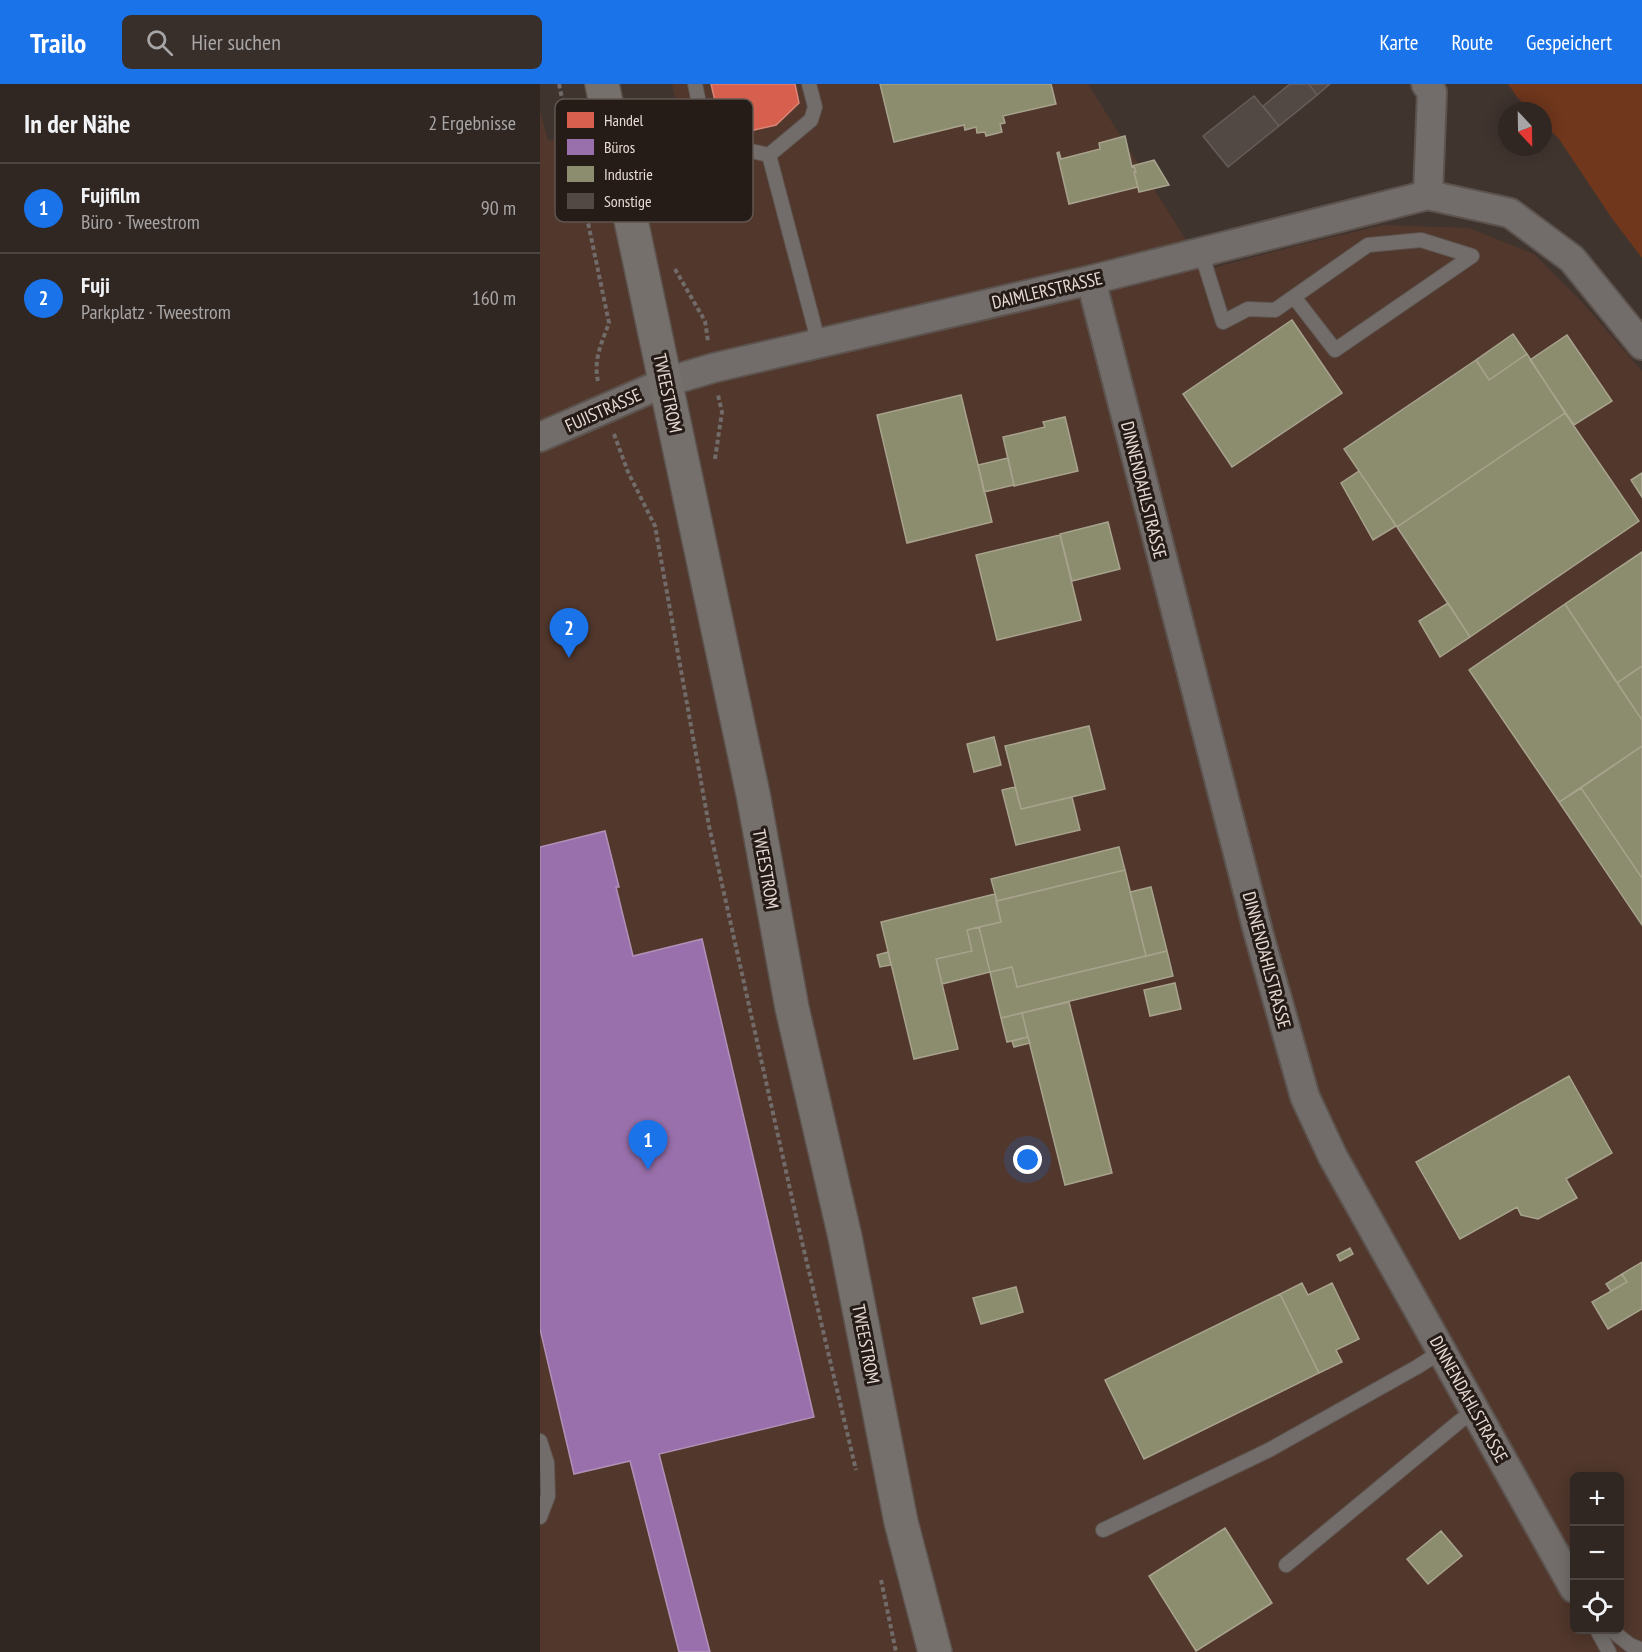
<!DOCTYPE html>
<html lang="de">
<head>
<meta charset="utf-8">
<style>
  :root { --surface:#302723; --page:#382f2b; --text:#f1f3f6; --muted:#a8a5a6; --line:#4b4441; --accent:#1a73e8 }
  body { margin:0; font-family:"PT Sans Narrow",sans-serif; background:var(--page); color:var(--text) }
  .controls { position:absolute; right:18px; bottom:18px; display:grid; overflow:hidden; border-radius:9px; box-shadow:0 3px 15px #0003 }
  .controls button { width:54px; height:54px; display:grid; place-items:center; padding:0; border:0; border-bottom:2px solid var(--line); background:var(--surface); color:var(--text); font:30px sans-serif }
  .compass { position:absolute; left:958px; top:18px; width:54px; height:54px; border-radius:50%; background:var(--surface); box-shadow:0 3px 15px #0003; rotate:158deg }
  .you { position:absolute; left:488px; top:1076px; width:21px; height:21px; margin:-15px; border:4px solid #fff; border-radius:50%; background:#1a73e8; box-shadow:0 0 0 9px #1a73e833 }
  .badge { display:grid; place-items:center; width:39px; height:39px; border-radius:50%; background:var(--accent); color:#fff; font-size:20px; font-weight:700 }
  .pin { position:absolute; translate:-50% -50px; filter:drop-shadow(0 2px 3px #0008) }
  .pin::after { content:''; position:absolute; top:32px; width:21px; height:18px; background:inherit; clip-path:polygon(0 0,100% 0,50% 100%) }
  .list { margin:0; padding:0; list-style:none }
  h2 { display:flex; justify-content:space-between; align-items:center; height:78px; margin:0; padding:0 24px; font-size:26px }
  h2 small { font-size:20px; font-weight:400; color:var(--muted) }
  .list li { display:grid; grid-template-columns:39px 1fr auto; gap:18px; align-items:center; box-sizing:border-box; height:90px; padding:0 24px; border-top:2px solid var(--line) }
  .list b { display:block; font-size:22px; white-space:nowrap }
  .list p { margin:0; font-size:20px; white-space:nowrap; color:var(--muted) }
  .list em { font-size:20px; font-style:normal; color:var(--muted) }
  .icon { flex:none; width:33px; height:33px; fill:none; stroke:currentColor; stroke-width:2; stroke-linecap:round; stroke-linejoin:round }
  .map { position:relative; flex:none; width:1102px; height:1568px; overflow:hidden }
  header { display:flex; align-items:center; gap:36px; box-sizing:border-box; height:84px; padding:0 30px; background:var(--accent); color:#fff }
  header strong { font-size:28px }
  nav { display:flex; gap:33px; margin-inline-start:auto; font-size:21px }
  .search { width:420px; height:54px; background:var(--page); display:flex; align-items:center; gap:15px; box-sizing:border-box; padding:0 21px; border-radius:9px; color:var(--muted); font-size:22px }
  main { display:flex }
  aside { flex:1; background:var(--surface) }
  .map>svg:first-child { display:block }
  .built { fill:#51372c; fill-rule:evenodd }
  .water { fill:#70371c }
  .shops { fill:#d6604d; stroke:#db8576; stroke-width:1.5 }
  .offices { fill:#9970ab; stroke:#b190b7; stroke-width:1.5 }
  .industry { fill:#8c8c6e; stroke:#a8a38d; stroke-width:1.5 }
  .building { fill:#524844; stroke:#675d59; stroke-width:1.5 }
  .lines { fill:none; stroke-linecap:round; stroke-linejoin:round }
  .service-casing { stroke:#5d534e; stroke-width:16 }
  .minor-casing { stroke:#5d534e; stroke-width:32 }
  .secondary-casing { stroke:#5d534e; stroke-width:36 }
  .path { stroke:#716b69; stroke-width:4; stroke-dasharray:4.5 3; stroke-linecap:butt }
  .service { stroke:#726d6a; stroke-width:14 }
  .minor { stroke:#726d6a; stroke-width:28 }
  .secondary { stroke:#76706c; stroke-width:33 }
  .labels { text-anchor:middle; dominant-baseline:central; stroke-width:6; stroke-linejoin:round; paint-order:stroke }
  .street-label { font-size:18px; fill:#e8dad4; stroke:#261c17 }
  .key { fill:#261c17; stroke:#605550; stroke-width:1.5 }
  .key-label { font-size:16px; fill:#e8dad4 }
</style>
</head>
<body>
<header>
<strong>Trailo</strong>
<div class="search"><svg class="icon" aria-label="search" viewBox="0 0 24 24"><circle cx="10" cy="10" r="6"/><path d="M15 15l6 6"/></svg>Hier suchen</div>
<nav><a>Karte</a><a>Route</a><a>Gespeichert</a></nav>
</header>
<main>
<aside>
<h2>In der Nähe<small>2 Ergebnisse</small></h2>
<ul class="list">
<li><span class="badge">1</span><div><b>Fujifilm</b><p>Büro · Tweestrom</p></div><em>90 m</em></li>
<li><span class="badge">2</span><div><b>Fuji</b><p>Parkplatz · Tweestrom</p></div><em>160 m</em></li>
</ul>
</aside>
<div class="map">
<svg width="1102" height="1568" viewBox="0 0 1102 1568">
  <rect width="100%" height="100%" fill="#40342f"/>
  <path class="built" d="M 132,0 L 548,0 L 665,186 L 759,161 L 843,141 L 929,144 L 994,170 L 1041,217 L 1102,287 L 1102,1568 L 0,1568 L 0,27 L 8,57 L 136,18 ZM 1034,1392 L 1080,1392 L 1080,1546 L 1034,1546 Z"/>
  <path class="water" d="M 968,0 L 1102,0 L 1102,174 L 1071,133 L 1019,55 L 1003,39 L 1003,27 L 991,27 L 977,13 Z"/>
  <path class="shops" d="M 171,0 L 255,0 L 259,19 L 236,41 L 210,47 L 180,38 Z"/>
  <path class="offices" d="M 65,747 L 79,803 L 76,803 L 93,872 L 162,855 L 274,1333 L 119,1370 L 170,1568 L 139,1568 L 90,1377 L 34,1390 L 0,1245 L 0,763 Z"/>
  <path class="industry" d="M 340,0 L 511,0 L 516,20 L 463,32 L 465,39 L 460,40 L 462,48 L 446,52 L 445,48 L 437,49 L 436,43 L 425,46 L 424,41 L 354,58 Z
    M 585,52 L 592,83 L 594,82 L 596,88 L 594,88 L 598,103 L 529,120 L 517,69 L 519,68 L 521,75 L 560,65 L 559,59 Z
    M 614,76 L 629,101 L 599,108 L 594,88 L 596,88 L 594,82 L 592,82 Z
    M 752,236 L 802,309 L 692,383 L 643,310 Z
    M 973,250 L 987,270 L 949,296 L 936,276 Z
    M 1027,251 L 1072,317 L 1034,341 L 990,276 Z
    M 987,270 L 1025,329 L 857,443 L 804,365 L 936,276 L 949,296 Z
    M 421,311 L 452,438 L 367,459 L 337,331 Z
    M 1025,329 L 1099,437 L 930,553 L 857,443 Z
    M 525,333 L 538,387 L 474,402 L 463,353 L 505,343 L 503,338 Z
    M 468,374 L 474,401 L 444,408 L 438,381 Z
    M 819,387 L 856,442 L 833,456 L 801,399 Z
    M 1102,389 L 1102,413 L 1091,396 Z
    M 568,438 L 580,485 L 532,497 L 520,450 Z
    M 520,451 L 541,536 L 457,556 L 436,471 Z
    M 1102,468 L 1102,582 L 1077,599 L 1025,520 Z
    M 908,519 L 930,553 L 900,573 L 879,537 Z
    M 1025,520 L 1102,636 L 1102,662 L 1019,718 L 929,586 Z
    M 1102,582 L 1102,636 L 1077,599 Z
    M 549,642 L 565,705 L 481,725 L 465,662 Z
    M 454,653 L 461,681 L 434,688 L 427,660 Z
    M 1102,662 L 1102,794 L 1041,704 Z
    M 475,703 L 481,725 L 532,713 L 540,746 L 476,761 L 462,706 Z
    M 1041,704 L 1102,794 L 1102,841 L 1019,718 Z
    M 579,763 L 585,786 L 457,817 L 451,795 Z
    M 585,786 L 606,872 L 477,903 L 472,883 L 450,888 L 439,843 L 461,838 L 456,817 Z
    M 611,803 L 627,867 L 606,872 L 590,808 Z
    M 455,810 L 461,838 L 427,846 L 432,867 L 396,875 L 418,965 L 374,975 L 341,838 Z
    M 439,843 L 450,888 L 402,900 L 396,875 L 432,867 L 427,846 Z
    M 627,867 L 633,892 L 461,934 L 450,888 L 472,883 L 477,903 Z
    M 348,868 L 351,881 L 340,883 L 337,871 Z
    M 635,899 L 641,925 L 610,932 L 604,906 Z
    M 529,918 L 572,1089 L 525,1101 L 482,929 Z
    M 482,929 L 488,953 L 467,958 L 461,934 Z
    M 488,953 L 490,959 L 474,963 L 472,957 Z
    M 1029,992 L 1072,1069 L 1026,1095 L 1037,1114 L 998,1135 L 981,1131 L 977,1123 L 920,1155 L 876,1078 Z
    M 810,1164 L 813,1170 L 800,1177 L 797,1171 Z
    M 1102,1178 L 1102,1225 L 1068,1245 L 1052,1218 L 1087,1198 L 1082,1190 Z
    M 1082,1190 L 1087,1198 L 1071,1207 L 1066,1200 Z
    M 762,1199 L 768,1211 L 792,1199 L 819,1255 L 796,1266 L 802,1278 L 779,1289 L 740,1210 Z
    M 476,1203 L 483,1228 L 441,1240 L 433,1214 Z
    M 740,1210 L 779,1289 L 604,1375 L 565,1296 Z
    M 685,1444 L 732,1519 L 656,1567 L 609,1492 Z
    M 901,1447 L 922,1472 L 888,1500 L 867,1475 Z"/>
  <path class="building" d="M 750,0 L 769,0 L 777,11 L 739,42 L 723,22 Z
    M 769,0 L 790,0 L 777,11 Z
    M 714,12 L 739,42 L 688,83 L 663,52 Z"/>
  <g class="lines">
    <defs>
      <path id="service" d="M 155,0 L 163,38 L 172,58 L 229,71
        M 229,71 L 279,260
        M 229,71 L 271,36 L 275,23 L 269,0
        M 661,168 L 683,238 L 708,225 L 735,226 L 828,161 L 881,156 L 932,172 L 795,266 L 754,213
        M 0,1357 L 7,1379 L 8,1412 L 0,1433
        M 563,1446 L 729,1366 L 877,1283 L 902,1267
        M 746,1481 L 920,1337 L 936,1327
        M 1057,1546 L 1069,1568
        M 1071,1546 L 1090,1561 L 1102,1566"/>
      <path id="minor" d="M 886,0 L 892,8 L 888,111 L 970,129 L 1032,175 L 1102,261
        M 551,196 L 719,851 L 765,1013 L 793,1073 L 1034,1504
        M 0,353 L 126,298 L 173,284 L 551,196 L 888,111"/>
      <path id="secondary" d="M 62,0 L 213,710 L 252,924 L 305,1153 L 361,1438 L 395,1568"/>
    </defs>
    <use href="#service" class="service-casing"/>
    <use href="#minor" class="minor-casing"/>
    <use href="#secondary" class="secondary-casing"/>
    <path class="path" d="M 19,0 L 69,239 C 62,258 53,276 58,297
      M 135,185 L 165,237 L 168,257
      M 74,350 L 88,388 L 115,442 L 169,742 L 258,1141 L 316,1386
      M 175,375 L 182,328 L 178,311
      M 341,1496 L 356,1568"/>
    <use href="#service" class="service"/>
    <use href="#minor" class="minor"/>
    <use href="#secondary" class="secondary"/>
  </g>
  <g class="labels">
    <g class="street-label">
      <text transform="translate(507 206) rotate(-13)">DAIMLERSTRASSE</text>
      <text transform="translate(128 309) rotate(78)">TWEESTROM</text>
      <text transform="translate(63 326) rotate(-24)">FUJISTRASSE</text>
      <text transform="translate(604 406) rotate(76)">DINNENDAHLSTRASSE</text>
      <text transform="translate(226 785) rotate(80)">TWEESTROM</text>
      <text transform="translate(727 876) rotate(75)">DINNENDAHLSTRASSE</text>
      <text transform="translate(326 1260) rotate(79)">TWEESTROM</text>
      <text transform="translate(929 1315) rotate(61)">DINNENDAHLSTRASSE</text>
    </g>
  </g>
  <rect x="15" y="15" width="198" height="123" rx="9" class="key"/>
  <rect x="27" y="28" width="27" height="16" fill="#d6604d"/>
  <rect x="27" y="55" width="27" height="16" fill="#9970ab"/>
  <rect x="27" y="82" width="27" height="16" fill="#8c8c6e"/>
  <rect x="27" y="109" width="27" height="16" fill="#524844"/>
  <g class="key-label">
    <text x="64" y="42">Handel</text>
    <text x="64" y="69">Büros</text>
    <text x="64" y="96">Industrie</text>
    <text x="64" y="123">Sonstige</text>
  </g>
</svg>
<div class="controls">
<button>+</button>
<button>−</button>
<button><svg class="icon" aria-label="locate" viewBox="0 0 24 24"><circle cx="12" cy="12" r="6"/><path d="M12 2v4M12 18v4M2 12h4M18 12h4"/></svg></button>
</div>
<svg class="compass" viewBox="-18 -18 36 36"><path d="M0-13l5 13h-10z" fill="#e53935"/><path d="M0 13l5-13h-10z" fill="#a8a5a6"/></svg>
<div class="you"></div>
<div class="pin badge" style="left:108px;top:1086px">1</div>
<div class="pin badge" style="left:29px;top:574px">2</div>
</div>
</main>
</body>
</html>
